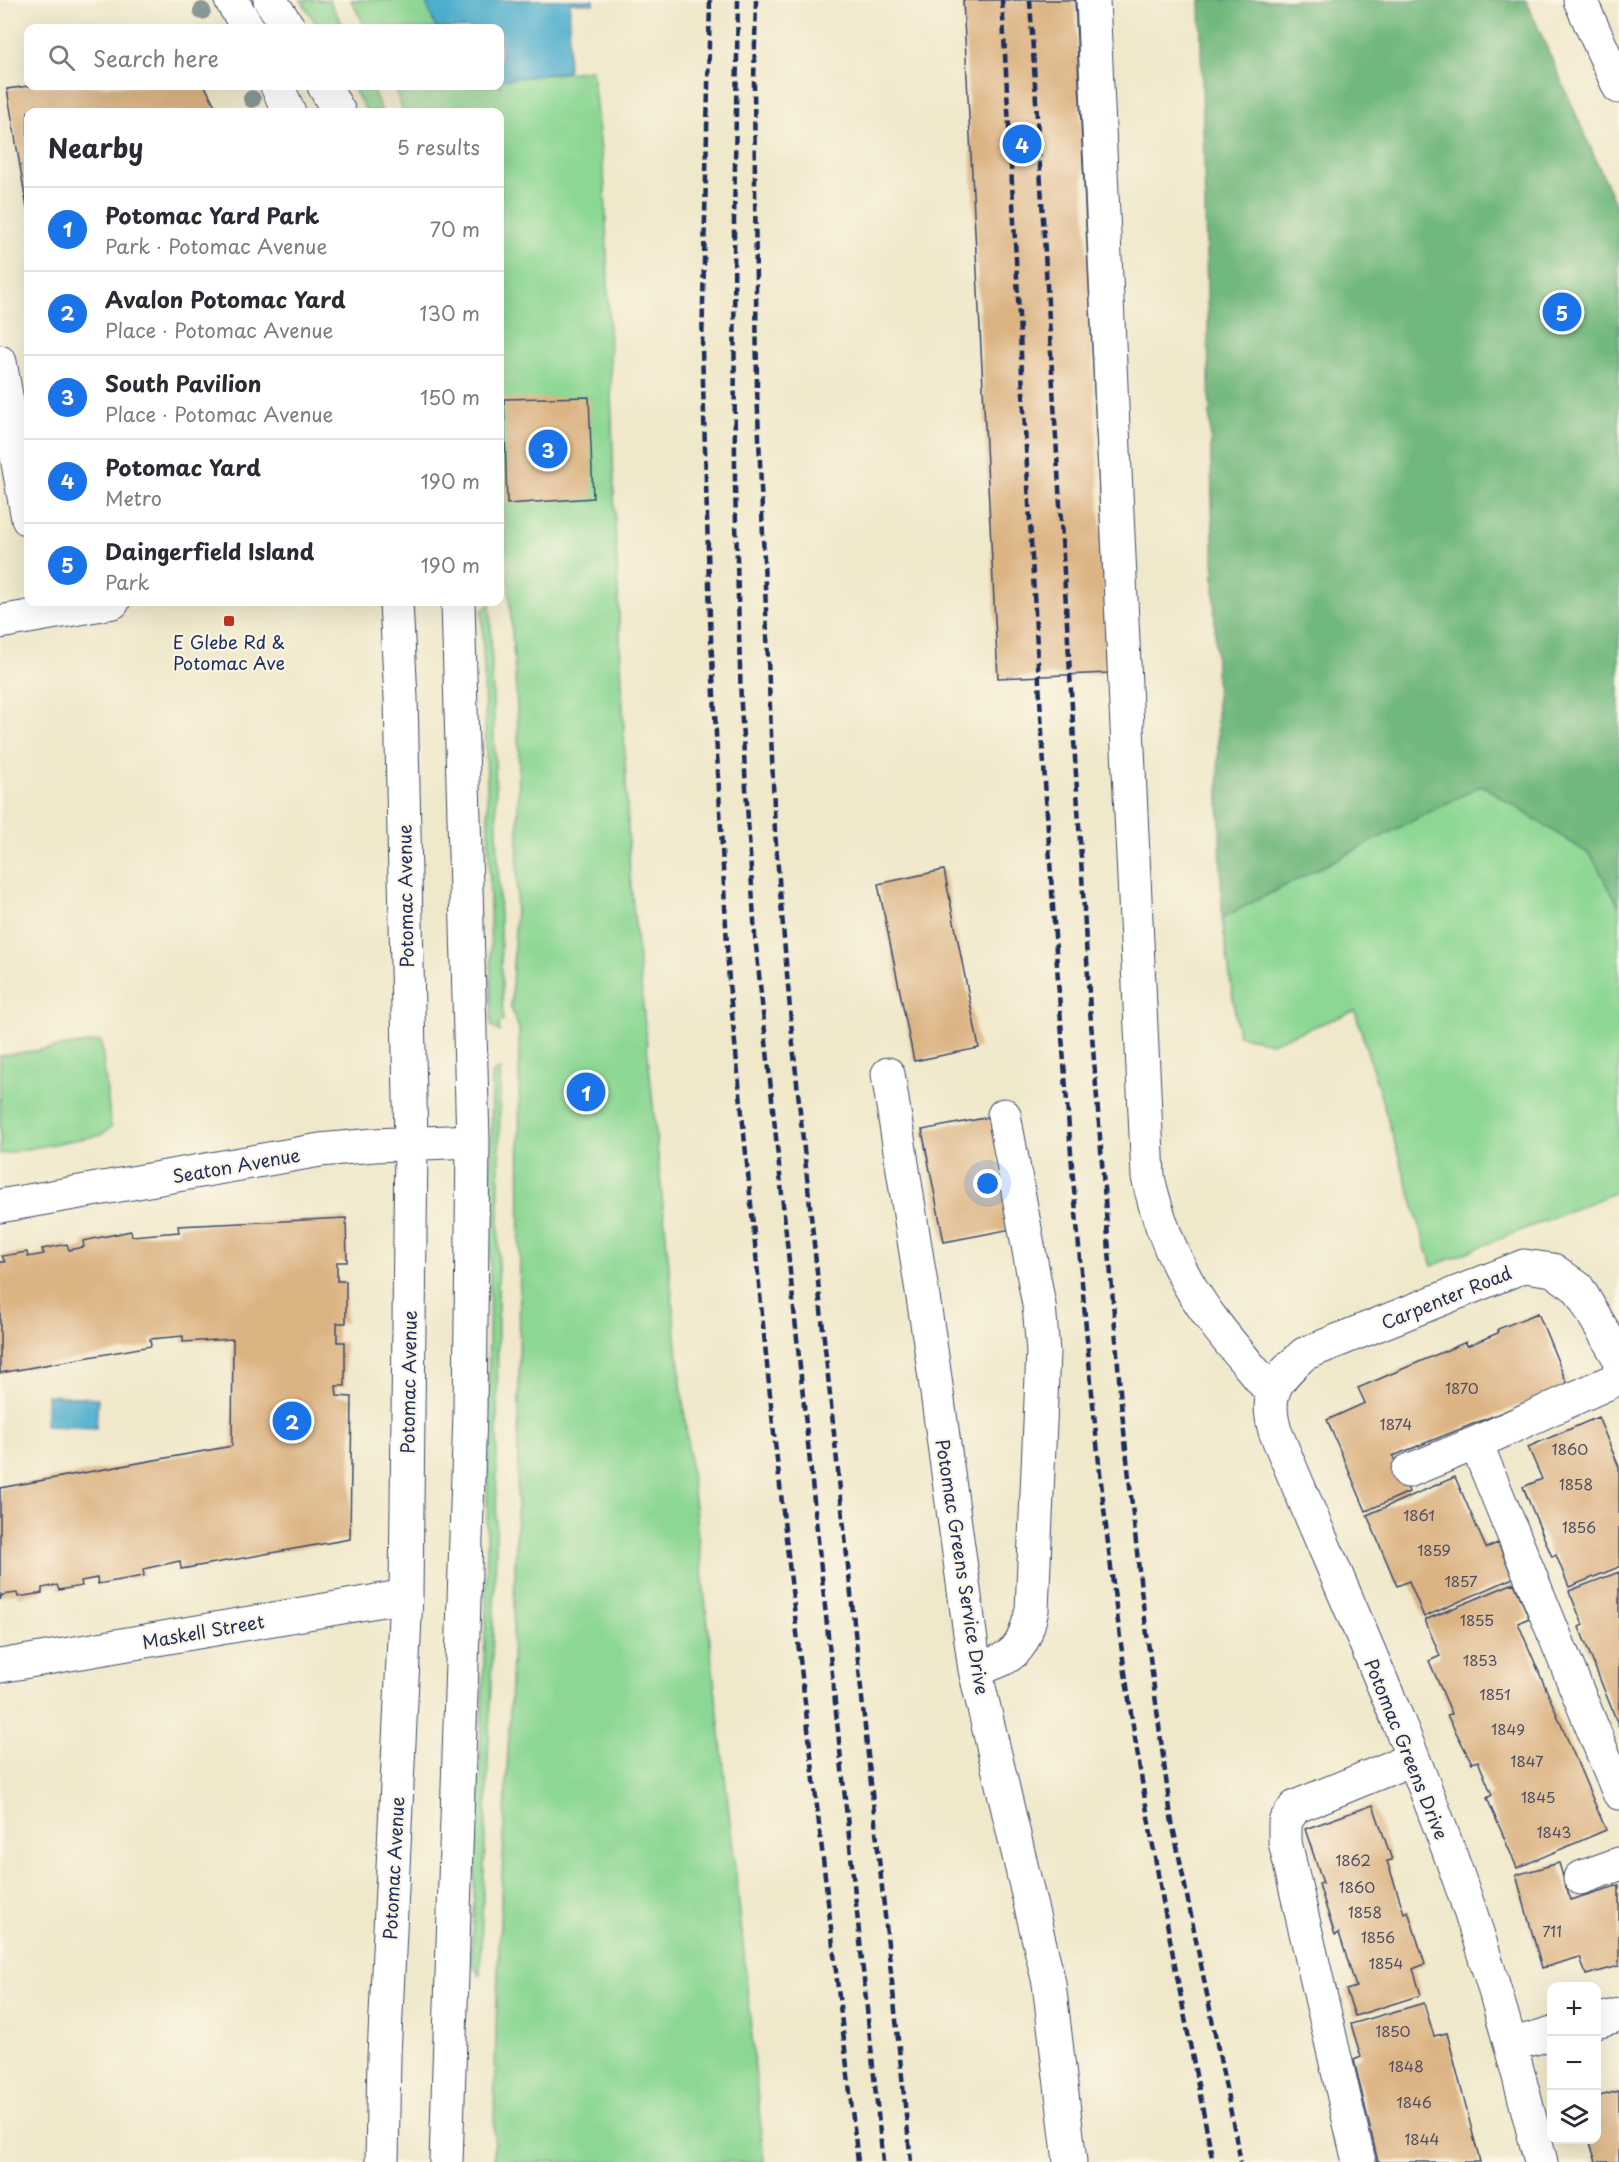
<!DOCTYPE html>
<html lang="en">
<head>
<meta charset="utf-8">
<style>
  :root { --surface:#fff; --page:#f2f2f3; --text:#2b2b33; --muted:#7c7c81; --line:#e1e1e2; --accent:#1a73e8 }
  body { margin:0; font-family:"Playpen Sans",sans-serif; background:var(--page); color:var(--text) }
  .controls { position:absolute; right:18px; bottom:18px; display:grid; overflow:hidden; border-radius:12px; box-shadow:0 6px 24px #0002 }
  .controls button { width:54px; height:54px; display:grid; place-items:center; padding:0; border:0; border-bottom:2px solid var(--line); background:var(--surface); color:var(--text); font:30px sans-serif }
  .you { position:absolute; left:988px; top:1184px; width:21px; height:21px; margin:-15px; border:4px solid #fff; border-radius:50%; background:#1a73e8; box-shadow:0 0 0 9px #1a73e833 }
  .badge { display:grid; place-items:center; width:39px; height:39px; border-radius:50%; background:var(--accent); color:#fff; font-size:20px; font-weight:700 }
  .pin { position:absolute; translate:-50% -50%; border:3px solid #fff; box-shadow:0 2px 6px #0006 }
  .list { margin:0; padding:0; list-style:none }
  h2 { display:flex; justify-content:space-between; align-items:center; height:78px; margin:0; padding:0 24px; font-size:26px }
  h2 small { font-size:20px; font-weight:400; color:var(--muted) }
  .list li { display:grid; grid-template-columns:39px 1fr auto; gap:18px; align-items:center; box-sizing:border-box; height:84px; padding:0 24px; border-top:2px solid var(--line) }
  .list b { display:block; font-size:22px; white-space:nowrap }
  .list p { margin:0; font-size:20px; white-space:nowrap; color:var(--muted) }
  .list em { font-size:20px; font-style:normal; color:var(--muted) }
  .icon { flex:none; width:33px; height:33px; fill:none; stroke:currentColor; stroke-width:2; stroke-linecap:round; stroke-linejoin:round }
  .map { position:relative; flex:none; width:1619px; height:2162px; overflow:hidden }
  .search { position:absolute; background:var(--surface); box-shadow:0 6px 24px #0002; left:24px; top:24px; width:480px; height:66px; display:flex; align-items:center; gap:15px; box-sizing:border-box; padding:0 21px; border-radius:12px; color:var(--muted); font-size:22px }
  .panel { position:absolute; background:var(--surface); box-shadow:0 6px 24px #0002; left:24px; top:108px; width:480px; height:498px; border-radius:12px }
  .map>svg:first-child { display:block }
  .green { fill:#8cd793; stroke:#548378; stroke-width:1.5 }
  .forest { fill:#71b87d; stroke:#46746e; stroke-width:1.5 }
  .water { fill:#4fafce; stroke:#356f96; stroke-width:1.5 }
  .building { fill:#dcb383 }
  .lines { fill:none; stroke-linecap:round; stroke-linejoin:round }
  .minor-casing { stroke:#3b4b6e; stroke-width:35 }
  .highway-casing { stroke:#3b4b6e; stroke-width:35 }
  .minor { stroke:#fff; stroke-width:33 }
  .highway { stroke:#fff; stroke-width:33 }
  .rail { stroke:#1b2f5e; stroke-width:4.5; stroke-dasharray:9 4.5; stroke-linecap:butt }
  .tree { fill:#8a9996 }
  .poi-dot { fill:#c8321e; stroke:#fcf5e5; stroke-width:2 }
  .labels { text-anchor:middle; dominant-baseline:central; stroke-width:4.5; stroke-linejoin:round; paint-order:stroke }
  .number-label { font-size:15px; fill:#4b5067 }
  .poi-label { font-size:18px; fill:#1b2f5e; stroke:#fcf5e5 }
  .street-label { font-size:18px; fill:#1b2f5e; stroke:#fcf5e5 }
</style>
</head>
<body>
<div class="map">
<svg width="1619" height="2162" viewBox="0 0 1619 2162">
  <rect width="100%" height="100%" fill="#fcf5e5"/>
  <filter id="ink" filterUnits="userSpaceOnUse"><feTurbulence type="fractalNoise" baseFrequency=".0167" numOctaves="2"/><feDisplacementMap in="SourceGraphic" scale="12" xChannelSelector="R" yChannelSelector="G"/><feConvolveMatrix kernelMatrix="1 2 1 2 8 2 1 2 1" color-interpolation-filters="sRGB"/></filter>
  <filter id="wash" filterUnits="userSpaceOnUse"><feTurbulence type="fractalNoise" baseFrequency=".008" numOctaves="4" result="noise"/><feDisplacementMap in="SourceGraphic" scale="24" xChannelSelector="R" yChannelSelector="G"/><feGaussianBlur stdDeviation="1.35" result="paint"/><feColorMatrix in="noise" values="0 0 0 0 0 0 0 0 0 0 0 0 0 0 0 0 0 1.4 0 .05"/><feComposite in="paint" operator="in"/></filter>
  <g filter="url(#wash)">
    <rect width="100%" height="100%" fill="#f0e8ca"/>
    <path class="green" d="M 301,0 L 329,0 L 344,28 L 319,28 Z
      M 351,0 L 425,0 L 438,28 L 366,28 Z
      M 592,70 L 605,186 L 615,522 L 630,875 L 678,1356 L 739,1903 L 764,2162 L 494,2162 C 494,1976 508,1790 514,1604 C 521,1412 520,1221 519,1029 L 511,1008 L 517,888 L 519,757 L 516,688 L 500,466 L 500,112 L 403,112 L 396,93 L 459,86 L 500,86 L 500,80 Z
      M 352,86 L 371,86 L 382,112 L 367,112 Z
      M 490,604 L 503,1021 L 499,1024 L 500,1032 L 491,1026 L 490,887 L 482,610 Z
      M 1482,785 L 1591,855 L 1619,906 L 1619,1191 L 1432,1266 L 1355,1011 L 1271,1043 L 1238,1035 L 1222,918 Z
      M 101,1041 L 111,1127 L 101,1135 L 0,1154 L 0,1056 Z
      M 500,1069 L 496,1550 L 480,1976 L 471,1963 L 486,1616 L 492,1074 Z"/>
    <path class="forest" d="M 1200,0 L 1526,0 L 1619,213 L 1619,906 L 1591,855 L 1482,785 L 1222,918 Z"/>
    <path class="water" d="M 425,0 L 593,0 L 593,4 L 570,2 L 568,71 L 500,80 L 500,28 L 436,28 Z
      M 47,1395 L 98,1398 L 96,1428 L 45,1426 Z"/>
    <g id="blocks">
      <path class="building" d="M 963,0 L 1075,0 L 1108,673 L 998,678 Z
        M 29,86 L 205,86 L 218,112 L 28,112 L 27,208 L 7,89 Z
        M 589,397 L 593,498 L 507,504 L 504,399 Z
        M 944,870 L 979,1048 L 914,1061 L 878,884 Z
        M 990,1117 L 1012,1229 L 944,1242 L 922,1130 Z
        M 346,1218 L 347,1262 L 337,1262 L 337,1281 L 346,1281 L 346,1323 L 337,1323 L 337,1342 L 345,1342 L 345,1386 L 336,1386 L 337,1396 L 352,1397 L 350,1539 L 181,1569 L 180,1561 L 143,1569 L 144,1576 L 98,1584 L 97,1578 L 81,1581 L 82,1586 L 59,1590 L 57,1585 L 42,1588 L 42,1593 L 18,1597 L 17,1593 L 2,1595 L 0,1600 L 0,1488 L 232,1446 L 233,1339 L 183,1342 L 183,1336 L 150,1339 L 151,1346 L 0,1373 L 0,1262 L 5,1262 L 2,1256 L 27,1252 L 28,1257 L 44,1254 L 42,1249 L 67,1244 L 69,1250 L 84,1247 L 83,1241 L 131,1231 L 132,1236 L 179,1232 L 178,1226 Z
        M 1538,1313 L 1568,1386 L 1393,1456 L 1409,1492 L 1366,1511 L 1327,1420 L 1365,1403 L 1358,1388 L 1466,1342 L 1467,1346 L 1498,1333 L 1498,1329 Z
        M 1598,1417 L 1619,1467 L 1619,1567 L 1569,1587 L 1556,1555 L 1552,1557 L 1523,1487 L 1542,1479 L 1528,1447 Z
        M 1455,1477 L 1486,1548 L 1498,1543 L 1513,1578 L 1424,1617 L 1409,1581 L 1397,1586 L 1367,1515 Z
        M 1619,1572 L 1619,1727 L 1579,1627 L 1583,1625 L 1569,1591 Z
        M 1514,1583 L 1529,1618 L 1518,1623 L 1606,1830 L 1517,1868 L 1487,1798 L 1492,1795 L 1478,1761 L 1472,1763 L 1447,1715 L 1452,1714 L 1429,1661 L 1440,1656 L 1425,1620 Z
        M 1373,1805 L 1392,1860 L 1387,1861 L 1396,1888 L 1404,1913 L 1408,1911 L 1425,1964 L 1413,1969 L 1421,1995 L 1355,2016 L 1346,1990 L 1356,1987 L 1339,1933 L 1335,1935 L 1327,1910 L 1319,1884 L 1323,1883 L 1305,1829 Z
        M 1559,1863 L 1570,1900 L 1619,1885 L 1619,1966 L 1586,1975 L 1580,1957 L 1542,1968 L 1516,1875 Z
        M 1424,2003 L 1434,2036 L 1447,2033 L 1480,2162 L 1378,2162 L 1354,2060 L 1361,2057 L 1351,2024 Z
        M 1619,2091 L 1619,2162 L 1596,2162 L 1589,2140 L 1596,2140 L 1596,2097 Z"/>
    </g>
  </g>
  <g filter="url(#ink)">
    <use href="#blocks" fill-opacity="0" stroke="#3b4b6e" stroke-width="1.5"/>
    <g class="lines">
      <defs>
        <path id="minor" d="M 231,0 L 248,28
          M 270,0 L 289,28
          M 1093,0 L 1148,1177 C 1156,1213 1169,1249 1187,1281 C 1209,1321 1242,1356 1271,1392
          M 277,86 L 289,112
          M 324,86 L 339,112
          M 0,362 L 28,519
          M 0,622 L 113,602
          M 888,1074 L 930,1342 L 975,1670 L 1049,1983 L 1070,2162
          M 0,1206 L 320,1150 L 374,1145 L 473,1141
          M 1619,1378 L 1476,1443 L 1619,1793
          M 1408,1471 L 1476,1443
          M 0,1666 L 406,1596
          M 975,1670 C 1016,1656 1022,1652 1032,1610 L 1043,1352 L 1039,1305 L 1004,1115
          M 1580,1878 L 1619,1864
          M 1596,2021 L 1619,2015
          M 1511,2045 L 1552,2033
          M 382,2162 L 384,2056 L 406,1596 L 411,1143 L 401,698 L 396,602
          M 446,2162 L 470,1413 L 473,1141 L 458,602
          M 1359,2162 L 1285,1842 L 1285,1822 L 1295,1807 L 1412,1759
          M 1541,2162 C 1517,2067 1492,1972 1459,1879 C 1405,1727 1337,1579 1275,1431 C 1264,1392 1276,1380 1304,1354 L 1524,1266 L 1553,1270 L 1578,1288 L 1619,1358"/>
        <path id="highway" d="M 1580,0 L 1619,87"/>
      </defs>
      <use href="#minor" class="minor-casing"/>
      <use href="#highway" class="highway-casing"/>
      <use href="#minor" class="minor"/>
      <use href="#highway" class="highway"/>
      <path class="rail" d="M 710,0 L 702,348 L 710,618 L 729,983 L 773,1425 L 858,2162
        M 738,0 L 734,220 L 735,486 L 741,705 L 755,936 L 883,2162
        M 756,0 L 754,82 L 757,388 L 775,832 L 793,1045 L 911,2162
        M 1002,0 C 1024,393 1041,786 1073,1178 C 1085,1316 1096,1454 1114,1591 C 1138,1783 1176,1972 1213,2162
        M 1030,0 L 1090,1010 L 1121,1403 L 1141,1589 L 1171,1817 L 1241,2162"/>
    </g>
    <g class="tree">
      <circle cx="202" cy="11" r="9"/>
      <circle cx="252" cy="99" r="9"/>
    </g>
  </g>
  <rect class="poi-dot" x="223" y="615" width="12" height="12" rx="3"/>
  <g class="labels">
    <g class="number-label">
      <text x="1462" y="1387">1870</text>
      <text x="1396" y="1423">1874</text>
      <text x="1570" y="1448">1860</text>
      <text x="1576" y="1483">1858</text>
      <text x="1419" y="1514">1861</text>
      <text x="1579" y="1526">1856</text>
      <text x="1434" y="1549">1859</text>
      <text x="1461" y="1580">1857</text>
      <text x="1477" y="1619">1855</text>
      <text x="1480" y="1659">1853</text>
      <text x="1495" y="1693">1851</text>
      <text x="1508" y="1728">1849</text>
      <text x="1527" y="1760">1847</text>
      <text x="1538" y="1796">1845</text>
      <text x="1554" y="1831">1843</text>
      <text x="1353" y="1859">1862</text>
      <text x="1357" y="1886">1860</text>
      <text x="1365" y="1911">1858</text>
      <text x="1552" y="1930">711</text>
      <text x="1378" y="1936">1856</text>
      <text x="1386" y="1962">1854</text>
      <text x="1393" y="2030">1850</text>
      <text x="1406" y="2065">1848</text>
      <text x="1414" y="2101">1846</text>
      <text x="1422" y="2138">1844</text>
    </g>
    <g class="poi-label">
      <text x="229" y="641">E Glebe Rd &amp;<tspan x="229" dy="21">Potomac Ave</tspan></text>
    </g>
    <g class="street-label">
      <text transform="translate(405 896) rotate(-91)">Potomac Avenue</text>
      <text transform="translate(236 1165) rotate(-10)">Seaton Avenue</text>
      <text transform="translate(1446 1297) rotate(-22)">Carpenter Road</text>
      <text transform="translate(408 1382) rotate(-89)">Potomac Avenue</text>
      <text transform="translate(963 1567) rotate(81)">Potomac Greens Service Drive</text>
      <text transform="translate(203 1631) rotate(-10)">Maskell Street</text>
      <text transform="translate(1407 1749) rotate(68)">Potomac Greens Drive</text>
      <text transform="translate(393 1868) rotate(-87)">Potomac Avenue</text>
    </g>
  </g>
</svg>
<div class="controls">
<button>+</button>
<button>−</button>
<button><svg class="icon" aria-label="layers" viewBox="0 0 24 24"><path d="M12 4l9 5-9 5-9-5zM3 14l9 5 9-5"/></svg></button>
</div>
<div class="you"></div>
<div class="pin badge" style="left:586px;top:1092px">1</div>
<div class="pin badge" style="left:292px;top:1421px">2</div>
<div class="pin badge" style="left:548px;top:449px">3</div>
<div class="pin badge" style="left:1022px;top:144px">4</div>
<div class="pin badge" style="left:1562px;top:312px">5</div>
<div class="search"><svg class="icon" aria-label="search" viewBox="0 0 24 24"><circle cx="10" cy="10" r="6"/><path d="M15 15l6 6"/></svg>Search here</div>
<section class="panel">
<h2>Nearby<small>5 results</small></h2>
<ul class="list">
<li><span class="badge">1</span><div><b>Potomac Yard Park</b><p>Park · Potomac Avenue</p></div><em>70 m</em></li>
<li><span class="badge">2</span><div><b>Avalon Potomac Yard</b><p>Place · Potomac Avenue</p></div><em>130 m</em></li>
<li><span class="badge">3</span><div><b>South Pavilion</b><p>Place · Potomac Avenue</p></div><em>150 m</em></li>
<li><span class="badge">4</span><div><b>Potomac Yard</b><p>Metro</p></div><em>190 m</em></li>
<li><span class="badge">5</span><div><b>Daingerfield Island</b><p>Park</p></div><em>190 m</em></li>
</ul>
</section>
</div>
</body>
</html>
